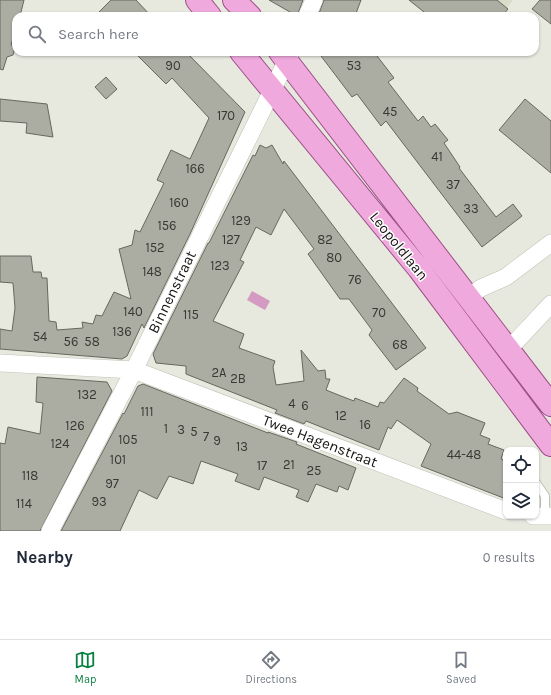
<!DOCTYPE html>
<html lang="en">
<head>
<meta charset="utf-8">
<style>
  :root { --surface:#fff; --page:#f2f2f3; --text:#1f2937; --muted:#747a83; --line:#e0e1e3; --accent:#0b8043 }
  body { margin:0; font-family:Karla,sans-serif; background:var(--page); color:var(--text) }
  .controls { position:absolute; right:12px; bottom:12px; display:grid; overflow:hidden; border-radius:8px; box-shadow:0 1px 3px #0004 }
  .controls button { width:36px; height:36px; display:grid; place-items:center; padding:0; border:0; border-bottom:1px solid var(--line); background:var(--surface); color:var(--text); font:20px sans-serif }
  .list { margin:0; padding:0; list-style:none }
  h2 { display:flex; justify-content:space-between; align-items:center; height:52px; margin:0; padding:0 16px; font-size:17px }
  h2 small { font-size:13px; font-weight:400; color:var(--muted) }
  .icon { flex:none; width:22px; height:22px; fill:none; stroke:currentColor; stroke-width:2; stroke-linecap:round; stroke-linejoin:round }
  .map { position:relative; flex:none; width:551px; height:531px; overflow:hidden }
  .search { position:absolute; background:var(--surface); box-shadow:0 1px 3px #0004; left:12px; right:12px; top:12px; height:44px; display:flex; align-items:center; gap:10px; box-sizing:border-box; padding:0 14px; border-radius:12px; color:var(--muted); font-size:15px }
  .sheet { height:108px; background:var(--surface) }
  nav { display:flex; justify-content:space-around; align-items:center; box-sizing:border-box; height:56px; border-top:1px solid var(--line); background:var(--surface); font-size:11px; color:var(--muted) }
  nav a { display:grid; justify-items:center; gap:2px }
  nav .on { color:var(--accent) }
  .map>svg:first-child { display:block }
  .built { fill:#dbddcb }
  .water { fill:#d49ac2 }
  .building { fill:#abaca2; stroke:#67675f }
  .lines { fill:none; stroke-linecap:round; stroke-linejoin:round }
  .service-casing { stroke:#c0c1b7; stroke-width:10 }
  .minor-casing { stroke:#c0c1b7; stroke-width:18 }
  .primary-casing { stroke:#9b5087; stroke-width:24 }
  .service { stroke:#fff; stroke-width:8 }
  .minor { stroke:#fff; stroke-width:17 }
  .primary { stroke:#efa9dd; stroke-width:22 }
  .labels { text-anchor:middle; dominant-baseline:central; stroke-width:3; stroke-linejoin:round; paint-order:stroke }
  .number-label { font-size:13px; fill:#3a3a35 }
  .street-label { font-size:15px; fill:#141411; stroke:#fff }
</style>
</head>
<body>
<div class="map">
<svg width="551" height="531" viewBox="0 0 551 531">
  <rect width="100%" height="100%" fill="#e7e8de"/>
  <path class="built" d="M 497,0 L 513,0 L 507,8 Z"/>
  <path class="water" d="M 252,291 L 270,301 L 265,310 L 247,300 Z"/>
  <path class="building" d="M 0,0 L 24,0 L 20,16 L 16,16 L 16,28 L 11,45 L 15,48 L 13,55 L 7,57 L 3,70 L 0,69 Z
    M 111,0 L 136,0 L 151,16 L 95,16 Z
    M 269,0 L 303,0 L 297,16 Z
    M 324,0 L 361,0 L 355,16 L 318,16 Z
    M 409,0 L 497,0 L 508,9 L 502,16 L 429,16 Z
    M 540,0 L 551,0 L 551,24 L 532,9 Z
    M 134,52 L 186,52 L 245,112 L 190,234 L 144,328 L 142,324 L 127,356 L 122,359 L 0,349 L 0,329 L 12,331 L 15,308 L 13,283 L 0,282 L 0,256 L 31,256 L 33,272 L 41,272 L 42,278 L 47,278 L 49,321 L 56,322 L 57,330 L 83,328 L 82,322 L 93,324 L 96,315 L 102,316 L 114,292 L 131,299 L 119,249 L 132,245 L 135,230 L 140,232 L 164,183 L 157,180 L 171,150 L 190,159 L 209,118 L 172,78 L 166,84 Z
    M 318,52 L 374,52 L 394,78 L 388,82 L 418,121 L 423,116 L 431,127 L 435,124 L 448,140 L 444,143 L 460,167 L 459,168 L 496,217 L 513,204 L 522,216 L 482,247 L 386,121 L 381,126 L 357,94 L 352,97 Z
    M 106,77 L 117,89 L 106,99 L 95,87 Z
    M 0,99 L 47,104 L 53,137 L 26,133 L 27,123 L 0,121 Z
    M 525,99 L 551,121 L 551,173 L 499,130 Z
    M 260,145 L 266,148 L 272,145 L 283,164 L 284,161 L 426,348 L 396,370 L 369,335 L 372,330 L 349,299 L 340,299 L 308,254 L 314,249 L 284,209 L 271,235 L 256,227 L 240,260 L 244,262 L 213,321 L 244,334 L 239,348 L 275,361 L 273,367 L 276,385 L 304,381 L 301,350 L 318,371 L 325,370 L 326,379 L 330,379 L 326,390 L 341,396 L 354,401 L 355,398 L 378,407 L 380,402 L 384,403 L 404,378 L 418,388 L 417,391 L 449,414 L 457,412 L 485,423 L 480,435 L 490,439 L 488,444 L 504,450 L 501,459 L 506,461 L 506,499 L 421,466 L 431,444 L 397,420 L 391,429 L 388,427 L 379,450 L 306,421 L 304,424 L 275,413 L 277,410 L 186,374 L 186,366 L 156,363 L 153,354 L 208,243 L 209,243 L 253,155 L 255,156 Z
    M 37,377 L 107,382 L 112,391 L 40,531 L 0,531 L 0,443 L 5,444 L 8,427 L 40,434 L 43,403 L 36,402 Z
    M 143,384 L 268,433 L 268,432 L 297,442 L 296,444 L 356,468 L 348,490 L 339,486 L 337,492 L 316,484 L 308,502 L 296,497 L 299,490 L 264,477 L 259,490 L 235,481 L 238,474 L 201,461 L 193,484 L 169,476 L 157,499 L 139,490 L 120,531 L 61,531 L 123,413 L 124,414 L 138,386 Z"/>
  <g class="lines">
    <defs>
      <path id="service" d="M 536,483 L 545,496 L 545,516"/>
      <path id="minor" d="M 307,16 L 314,0
        M 469,297 L 481,288 L 506,277 L 551,243
        M 509,349 L 551,304
        M 0,363 L 134,370 L 506,511
        M 533,516 L 551,516
        M 50,531 L 134,370 L 291,52"/>
      <path id="primary" d="M 197,0 L 210,16
        M 234,0 L 250,16
        M 241,52 L 419,269 L 551,445
        M 280,52 L 551,405"/>
    </defs>
    <use href="#service" class="service-casing"/>
    <use href="#minor" class="minor-casing"/>
    <use href="#primary" class="primary-casing"/>
    <use href="#service" class="service"/>
    <use href="#minor" class="minor"/>
    <use href="#primary" class="primary"/>
  </g>
  <g class="labels">
    <g class="number-label">
      <text x="173" y="65">90</text>
      <text x="354" y="65">53</text>
      <text x="390" y="111">45</text>
      <text x="226" y="115">170</text>
      <text x="437" y="156">41</text>
      <text x="195" y="168">166</text>
      <text x="453" y="184">37</text>
      <text x="179" y="202">160</text>
      <text x="471" y="208">33</text>
      <text x="241" y="220">129</text>
      <text x="167" y="225">156</text>
      <text x="231" y="239">127</text>
      <text x="325" y="239">82</text>
      <text x="155" y="247">152</text>
      <text x="334" y="257">80</text>
      <text x="220" y="265">123</text>
      <text x="152" y="271">148</text>
      <text x="355" y="279">76</text>
      <text x="133" y="311">140</text>
      <text x="379" y="312">70</text>
      <text x="191" y="314">115</text>
      <text x="122" y="331">136</text>
      <text x="40" y="336">54</text>
      <text x="71" y="341">56</text>
      <text x="92" y="341">58</text>
      <text x="400" y="344">68</text>
      <text x="219" y="372">2A</text>
      <text x="238" y="378">2B</text>
      <text x="87" y="394">132</text>
      <text x="292" y="403">4</text>
      <text x="305" y="405">6</text>
      <text x="147" y="411">111</text>
      <text x="341" y="415">12</text>
      <text x="365" y="424">16</text>
      <text x="75" y="425">126</text>
      <text x="166" y="428">1</text>
      <text x="181" y="429">3</text>
      <text x="194" y="431">5</text>
      <text x="206" y="436">7</text>
      <text x="128" y="439">105</text>
      <text x="217" y="440">9</text>
      <text x="60" y="443">124</text>
      <text x="242" y="446">13</text>
      <text x="464" y="454">44-48</text>
      <text x="118" y="459">101</text>
      <text x="289" y="464">21</text>
      <text x="262" y="465">17</text>
      <text x="314" y="470">25</text>
      <text x="30" y="475">118</text>
      <text x="112" y="483">97</text>
      <text x="99" y="501">93</text>
      <text x="24" y="503">114</text>
    </g>
    <g class="street-label">
      <text transform="translate(399 246) rotate(51)">Leopoldlaan</text>
      <text transform="translate(172 292) rotate(-64)">Binnenstraat</text>
      <text transform="translate(320 441) rotate(21)">Twee Hagenstraat</text>
    </g>
  </g>
</svg>
<div class="controls">
<button><svg class="icon" aria-label="locate" viewBox="0 0 24 24"><circle cx="12" cy="12" r="6"/><path d="M12 2v4M12 18v4M2 12h4M18 12h4"/></svg></button>
<button><svg class="icon" aria-label="layers" viewBox="0 0 24 24"><path d="M12 4l9 5-9 5-9-5zM3 14l9 5 9-5"/></svg></button>
</div>
<div class="search"><svg class="icon" aria-label="search" viewBox="0 0 24 24"><circle cx="10" cy="10" r="6"/><path d="M15 15l6 6"/></svg>Search here</div>
</div>
<section class="sheet">
<h2>Nearby<small>0 results</small></h2>
<ul class="list">
</ul>
</section>
<nav>
<a class="on"><svg class="icon" aria-label="map" viewBox="0 0 24 24"><path d="M3 6l6-2 6 2 6-2v14l-6 2-6-2-6 2zM9 4v14M15 6v14"/></svg>Map</a>
<a><svg class="icon" aria-label="directions" viewBox="0 0 24 24"><path d="M12 3l9 9-9 9-9-9zM9 14v-3h6M13 9l2 2-2 2"/></svg>Directions</a>
<a><svg class="icon" aria-label="saved" viewBox="0 0 24 24"><path d="M7 4h10v16l-5-4-5 4z"/></svg>Saved</a>
</nav>
</body>
</html>
